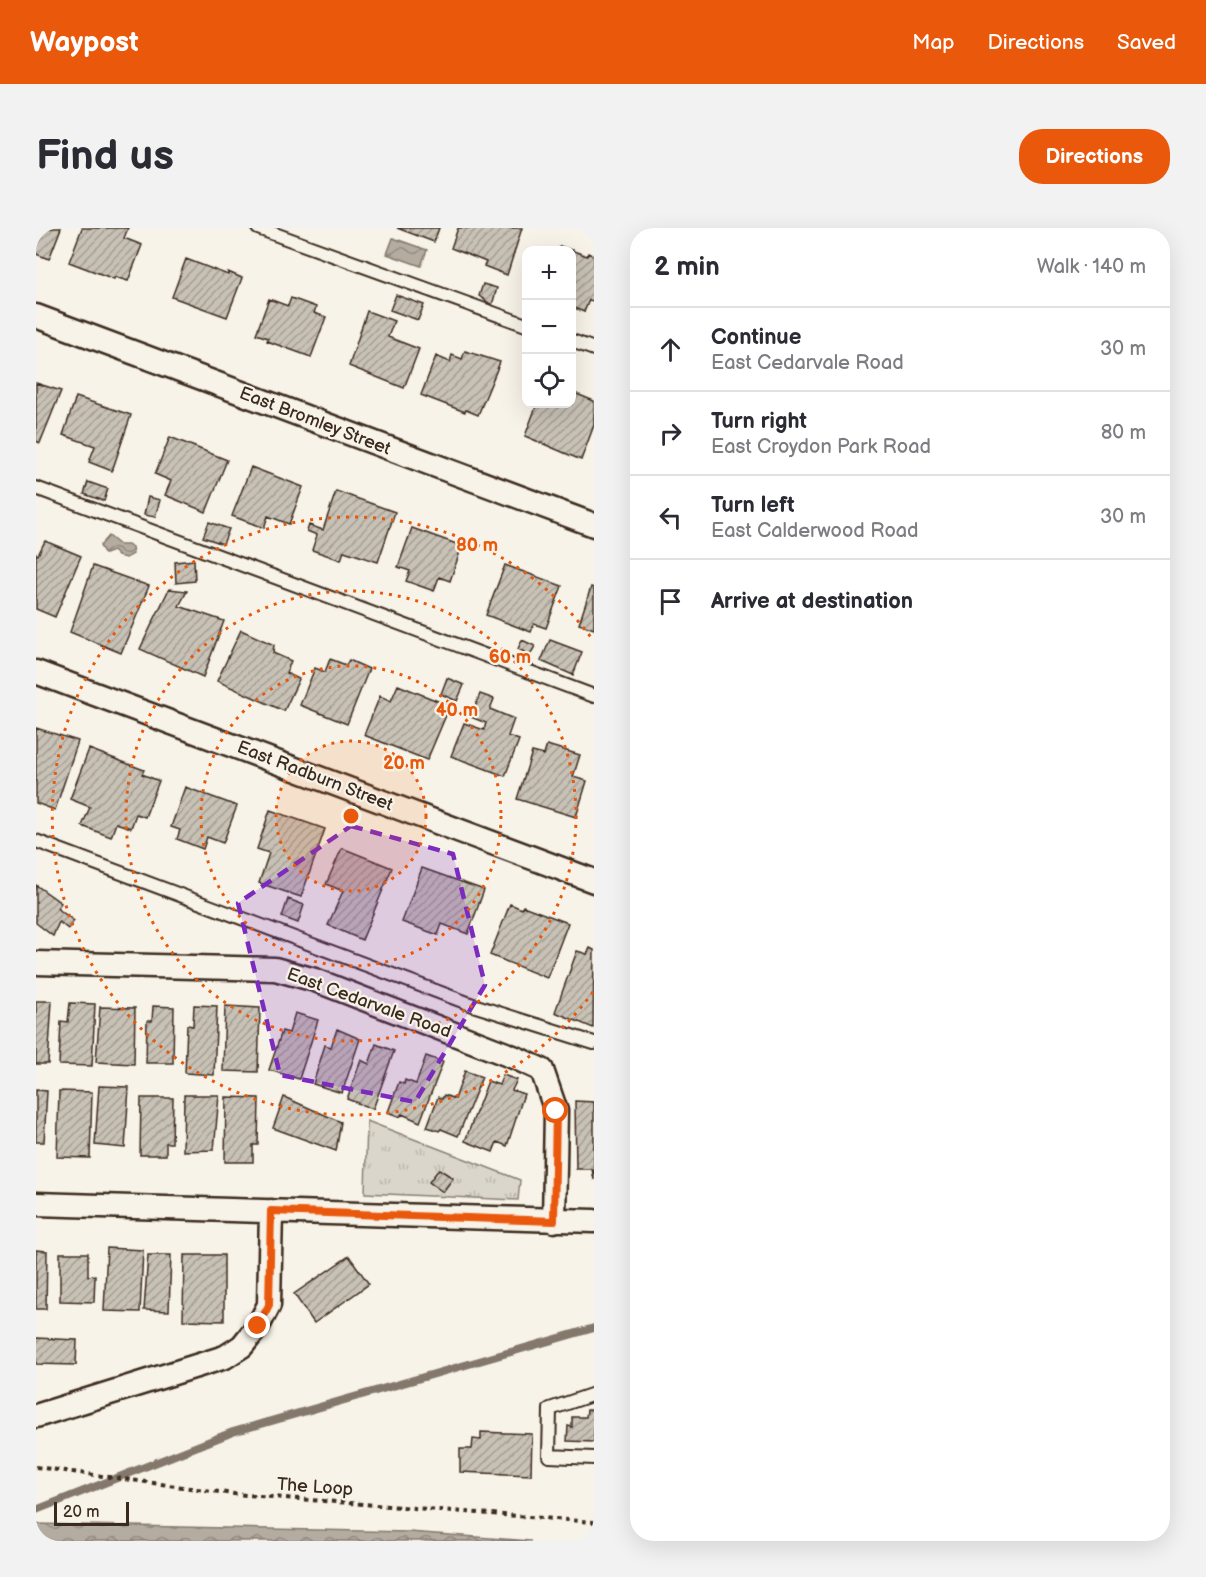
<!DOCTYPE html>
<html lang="en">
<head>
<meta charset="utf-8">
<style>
  :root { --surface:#fff; --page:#f2f2f3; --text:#2b2b33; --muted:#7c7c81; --line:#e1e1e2; --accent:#ea580c }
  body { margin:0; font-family:"Balsamiq Sans",sans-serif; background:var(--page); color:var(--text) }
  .controls { position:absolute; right:18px; top:18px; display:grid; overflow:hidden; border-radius:12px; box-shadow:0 6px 24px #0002 }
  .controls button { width:54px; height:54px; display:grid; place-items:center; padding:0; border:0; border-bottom:2px solid var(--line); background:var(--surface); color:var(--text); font:30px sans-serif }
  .scale { position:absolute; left:18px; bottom:15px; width:75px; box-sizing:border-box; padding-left:6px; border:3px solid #3b2a1e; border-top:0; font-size:16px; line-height:21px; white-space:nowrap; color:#3b2a1e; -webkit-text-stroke:4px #f7f3e8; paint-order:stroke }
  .stop { position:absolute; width:18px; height:18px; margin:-14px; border:4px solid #ea580c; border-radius:50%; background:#fff }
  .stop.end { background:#ea580c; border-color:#fff; box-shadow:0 2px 6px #0008 }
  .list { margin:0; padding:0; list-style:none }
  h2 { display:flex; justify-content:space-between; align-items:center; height:78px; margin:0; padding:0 24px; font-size:26px }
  h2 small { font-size:20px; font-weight:400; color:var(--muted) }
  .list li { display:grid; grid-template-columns:39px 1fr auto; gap:18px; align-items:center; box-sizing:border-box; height:84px; padding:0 24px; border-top:2px solid var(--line) }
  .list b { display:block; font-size:22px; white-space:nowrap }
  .list p { margin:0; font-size:20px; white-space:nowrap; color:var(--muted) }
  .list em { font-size:20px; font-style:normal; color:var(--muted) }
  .icon { flex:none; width:33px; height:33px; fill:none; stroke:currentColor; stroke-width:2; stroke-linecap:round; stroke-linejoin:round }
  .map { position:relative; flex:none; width:558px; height:1313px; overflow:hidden; border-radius:24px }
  header { display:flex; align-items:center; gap:36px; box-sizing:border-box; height:84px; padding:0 30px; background:var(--accent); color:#fff }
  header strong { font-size:28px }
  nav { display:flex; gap:33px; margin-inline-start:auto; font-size:21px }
  .intro { display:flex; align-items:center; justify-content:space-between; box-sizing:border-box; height:144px; padding:0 36px }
  h1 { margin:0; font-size:42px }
  .button { padding:15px 27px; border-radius:24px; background:var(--accent); color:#fff; font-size:21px; font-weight:700 }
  main { display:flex; gap:36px; padding:0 36px }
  aside { flex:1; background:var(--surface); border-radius:24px; box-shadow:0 6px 24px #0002 }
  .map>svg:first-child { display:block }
  .park { fill:url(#park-tufts); stroke:#8b8074; stroke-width:1.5 }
  .water { fill:url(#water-waves); stroke:#84786c; stroke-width:1.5 }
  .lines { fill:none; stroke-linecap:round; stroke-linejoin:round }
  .stream { stroke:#84786c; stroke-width:8 }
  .building { fill:url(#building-hatch); stroke:#3b2a1e; stroke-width:1.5 }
  .service-casing { stroke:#3b2a1e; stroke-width:16 }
  .minor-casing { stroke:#3b2a1e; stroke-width:27 }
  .path { stroke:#3b2a1e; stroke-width:4; stroke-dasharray:4.5 4.5; stroke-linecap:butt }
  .service { stroke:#f7f3e8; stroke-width:12 }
  .minor { stroke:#f7f3e8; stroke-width:22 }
  .route { stroke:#ea580c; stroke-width:8 }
  .marked { fill:#7b2cbf; fill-opacity:0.2; stroke:#7b2cbf; stroke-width:4.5; stroke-dasharray:12 8; stroke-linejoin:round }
  .ring { fill:none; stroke:#e8590c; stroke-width:3; stroke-dasharray:3 6 }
  .labels { text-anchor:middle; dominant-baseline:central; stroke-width:4.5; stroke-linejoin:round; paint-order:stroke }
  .street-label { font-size:18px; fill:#3b2a1e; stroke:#f7f3e8 }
  .centre { fill:#e8590c; stroke:#f7f3e8; stroke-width:3 }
  .ring-label { font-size:18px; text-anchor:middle; font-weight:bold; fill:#e8590c; stroke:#f7f3e8; stroke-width:4.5; stroke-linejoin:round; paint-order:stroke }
</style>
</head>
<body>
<header>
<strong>Waypost</strong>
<nav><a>Map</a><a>Directions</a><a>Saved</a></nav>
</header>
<div class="intro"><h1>Find us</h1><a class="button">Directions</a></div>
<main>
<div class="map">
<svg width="558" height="1313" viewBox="0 0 558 1313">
  <defs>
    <pattern id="park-tufts" width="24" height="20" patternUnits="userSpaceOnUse" patternTransform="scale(1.5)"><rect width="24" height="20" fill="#dbd6cb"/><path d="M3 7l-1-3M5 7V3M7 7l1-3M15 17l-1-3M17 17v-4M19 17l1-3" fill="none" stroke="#bdb8ae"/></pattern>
    <pattern id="water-waves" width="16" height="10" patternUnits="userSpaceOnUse" patternTransform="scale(1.5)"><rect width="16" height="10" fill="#b4aca0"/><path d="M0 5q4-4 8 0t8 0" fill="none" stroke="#948c82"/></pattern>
    <pattern id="building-hatch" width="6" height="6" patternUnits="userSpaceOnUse" patternTransform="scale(1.5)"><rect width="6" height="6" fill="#c8c1b6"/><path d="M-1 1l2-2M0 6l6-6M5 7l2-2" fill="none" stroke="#a49d93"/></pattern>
  </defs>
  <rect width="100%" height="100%" fill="#f7f3e8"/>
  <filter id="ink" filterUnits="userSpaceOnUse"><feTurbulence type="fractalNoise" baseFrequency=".0167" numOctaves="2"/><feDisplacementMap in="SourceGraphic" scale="12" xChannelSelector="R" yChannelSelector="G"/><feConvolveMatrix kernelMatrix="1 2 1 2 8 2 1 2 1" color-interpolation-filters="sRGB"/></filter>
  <g filter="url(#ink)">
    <path class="park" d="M 331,893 L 484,952 L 482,972 L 329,965 Z"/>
    <path class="water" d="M 357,10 L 391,22 L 385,38 L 351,26 Z
      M 73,308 L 84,317 L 92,317 L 96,320 L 97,326 L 90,330 L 82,328 L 77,323 L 69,326 L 64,318 Z
      M 0,1296 L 373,1304 L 495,1313 L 0,1313 Z"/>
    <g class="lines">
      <path class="stream" d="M 0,1282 L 197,1204 L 558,1100"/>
    </g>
    <path class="building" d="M 0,0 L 25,0 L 13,31 L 0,26 Z
      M 46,0 L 92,0 L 88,10 L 106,17 L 92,53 L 79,49 L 78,51 L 33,34 Z
      M 361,0 L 403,0 L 398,14 Z
      M 422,0 L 486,0 L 471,47 L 448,38 L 450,34 L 415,20 Z
      M 524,18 L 551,28 L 552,25 L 558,28 L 558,73 L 553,72 L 548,84 L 536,79 L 536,22 L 522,22 Z
      M 150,31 L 192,47 L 192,44 L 206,50 L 191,89 L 136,69 Z
      M 447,56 L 461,60 L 456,77 L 443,68 Z
      M 360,67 L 388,77 L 382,92 L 354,82 Z
      M 255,70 L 280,79 L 278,85 L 290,89 L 275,129 L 231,113 L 232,110 L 220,106 L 233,71 L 252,78 Z
      M 331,83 L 358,93 L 352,109 L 383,121 L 368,160 L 313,138 Z
      M 429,123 L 464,134 L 442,187 L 430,182 L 429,184 L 385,167 L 400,128 L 414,134 L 416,127 L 426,131 Z
      M 0,155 L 25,163 L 4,215 L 0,213 Z
      M 536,164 L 558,173 L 558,197 L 545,232 L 489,208 L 501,176 L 536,176 Z
      M 40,169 L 95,187 L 76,243 L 53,234 L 59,218 L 27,207 Z
      M 134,209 L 191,232 L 170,284 L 129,267 L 135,253 L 119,246 Z
      M 215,239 L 267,259 L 253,296 L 232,288 L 228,300 L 196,288 Z
      M 52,254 L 72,261 L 68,273 L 48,266 Z
      M 300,263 L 359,284 L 342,334 L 308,323 L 305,332 L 276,322 L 281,307 L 271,303 L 273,297 L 287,302 Z
      M 112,269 L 124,272 L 119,289 L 108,287 Z
      M 173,294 L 193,301 L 187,316 L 167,309 Z
      M 376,300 L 426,318 L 414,353 L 403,349 L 398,363 L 370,353 L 374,343 L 362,339 Z
      M 9,313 L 45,328 L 19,389 L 0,381 L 0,326 L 2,327 Z
      M 158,332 L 159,353 L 140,355 L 139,334 Z
      M 469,337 L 526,358 L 510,400 L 498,396 L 495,404 L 450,387 Z
      M 57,338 L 113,358 L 85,425 L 34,404 Z
      M 555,359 L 558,360 L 558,401 L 543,396 Z
      M 133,361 L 151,363 L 143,378 L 188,393 L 167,449 L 104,421 Z
      M 205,402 L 238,417 L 237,425 L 255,433 L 250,445 L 263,451 L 248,483 L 181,453 Z
      M 486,412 L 499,418 L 494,427 L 482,421 Z
      M 514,412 L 546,424 L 537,447 L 505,433 Z
      M 294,431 L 310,437 L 313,432 L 333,441 L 311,496 L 264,477 L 279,440 L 289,444 Z
      M 411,450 L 428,457 L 421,473 L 405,466 Z
      M 362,457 L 414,478 L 391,532 L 328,507 L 344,468 L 355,473 Z
      M 444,466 L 458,471 L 454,481 L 478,491 L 472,508 L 483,512 L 469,548 L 415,528 L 428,495 L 448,502 L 450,495 L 435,489 Z
      M 0,500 L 42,513 L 19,582 L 0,575 Z
      M 511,517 L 544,527 L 537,549 L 551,553 L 540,589 L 481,571 L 496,524 L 508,527 Z
      M 53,521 L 108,542 L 106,546 L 123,553 L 109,589 L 100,586 L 95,600 L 80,595 L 75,609 L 46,598 L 54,579 L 34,571 Z
      M 149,559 L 201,578 L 187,615 L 171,609 L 167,621 L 141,611 L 144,602 L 135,599 Z
      M 234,582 L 289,601 L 265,669 L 223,655 L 233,625 L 221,621 Z
      M 306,620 L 356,640 L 326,712 L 292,697 L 307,663 L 290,656 Z
      M 386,640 L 448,662 L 432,706 L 406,696 L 402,707 L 366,694 Z
      M 0,657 L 25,675 L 21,680 L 38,693 L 32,701 L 23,694 L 17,708 L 0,695 Z
      M 252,671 L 268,677 L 262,695 L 246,689 Z
      M 474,676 L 486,681 L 487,678 L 532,695 L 511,750 L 454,727 Z
      M 554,720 L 558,722 L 557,800 L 519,784 L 541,723 L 551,726 Z
      M 0,773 L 16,773 L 12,836 L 0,836 Z
      M 34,775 L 59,776 L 56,838 L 23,837 L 25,793 L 32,794 Z
      M 158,777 L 181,778 L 178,847 L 149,845 L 151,797 L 157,798 Z
      M 117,778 L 138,779 L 137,835 L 110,835 L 111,793 L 116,793 Z
      M 189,778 L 224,780 L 222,844 L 187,843 Z
      M 64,779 L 99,780 L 98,836 L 60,834 Z
      M 259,785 L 282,792 L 263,851 L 233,842 L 246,803 L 253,805 Z
      M 301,801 L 324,811 L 306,865 L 277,856 L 289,817 L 295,819 Z
      M 340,816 L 358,823 L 337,881 L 311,871 L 325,832 L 333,836 Z
      M 390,828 L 407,834 L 384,894 L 366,886 L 364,889 L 352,884 L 363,854 L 368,856 L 369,852 L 380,856 Z
      M 429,843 L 446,849 L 422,908 L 405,901 L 403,903 L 391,899 L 402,869 L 406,871 L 408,867 L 419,871 Z
      M 467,847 L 481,852 L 476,862 L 488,866 L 471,918 L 461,914 L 457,924 L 429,913 L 452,853 L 463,857 Z
      M 63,858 L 93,859 L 89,920 L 59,917 Z
      M 0,862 L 11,863 L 8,914 L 0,914 Z
      M 23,863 L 56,864 L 54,930 L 21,929 Z
      M 148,867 L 183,867 L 178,922 L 147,923 Z
      M 190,869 L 223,870 L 222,917 L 217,917 L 217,934 L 189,934 Z
      M 248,869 L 305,894 L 300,923 L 237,900 Z
      M 105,870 L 137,870 L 136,915 L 130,915 L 130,927 L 104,927 Z
      M 539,873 L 558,874 L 558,952 L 556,941 L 540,941 Z
      M 403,941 L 417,950 L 407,964 L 393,954 Z
      M 71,1020 L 107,1022 L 104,1084 L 68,1083 Z
      M 0,1022 L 11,1023 L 10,1081 L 0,1081 Z
      M 24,1025 L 52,1025 L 52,1048 L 59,1047 L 58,1074 L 24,1073 Z
      M 112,1027 L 135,1027 L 133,1083 L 108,1082 Z
      M 148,1027 L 188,1027 L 188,1093 L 147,1092 Z
      M 313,1028 L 333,1056 L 278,1095 L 258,1066 Z
      M 0,1110 L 41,1112 L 40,1137 L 0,1136 Z
      M 551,1182 L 558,1182 L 558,1214 L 531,1213 L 532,1198 L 536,1199 L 536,1189 L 550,1189 Z
      M 445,1204 L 496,1206 L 495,1247 L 424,1244 L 424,1221 L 436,1221 L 437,1211 L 445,1212 Z"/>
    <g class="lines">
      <defs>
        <path id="service" d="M 222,0 L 490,97
          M 536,113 L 558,121
          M 0,260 L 558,468
          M 0,613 L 437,777 L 558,815
          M 558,1166 L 514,1181 L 513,1228 L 558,1230"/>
        <path id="minor" d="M 0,88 L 558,297
          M 0,444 L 558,653
          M 0,735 L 239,741 L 279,752 L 480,830 L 506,842 L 520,883 L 518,993
          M 0,976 L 558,993
          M 0,1188 L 189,1129 L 206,1118 L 222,1098 L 233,1077 L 235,983"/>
      </defs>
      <use href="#service" class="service-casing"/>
      <use href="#minor" class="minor-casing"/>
      <path class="path" d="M 0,1239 L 198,1266 L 558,1294"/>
      <use href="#service" class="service"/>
      <use href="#minor" class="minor"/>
    </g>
  </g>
  <g class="lines" filter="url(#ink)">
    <path class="route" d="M 222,1098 L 233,1077 L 235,983 L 518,993 L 520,883"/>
  </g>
  <path class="marked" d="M 315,598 L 417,626 L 449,757 L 379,874 L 244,847 L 202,675 Z"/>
  <circle cx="315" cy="588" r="75" fill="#e8590c" fill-opacity=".12"/>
  <g class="ring">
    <circle cx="315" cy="588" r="75"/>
    <circle cx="315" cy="588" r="150"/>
    <circle cx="315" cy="588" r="225"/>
    <path d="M557 764A299 299 0 1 1 557 412"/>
  </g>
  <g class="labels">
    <g class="street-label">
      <text transform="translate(279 193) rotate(21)">East Bromley Street</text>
      <text transform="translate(279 548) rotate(21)">East Radburn Street</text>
      <text transform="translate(333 775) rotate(20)">East Cedarvale Road</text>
      <text transform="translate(279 1259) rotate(4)">The Loop</text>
    </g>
  </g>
  <circle cx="315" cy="588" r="9" class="centre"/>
  <g class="ring-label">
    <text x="441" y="323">80 m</text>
    <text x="474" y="435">60 m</text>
    <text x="421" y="488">40 m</text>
    <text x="368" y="541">20 m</text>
  </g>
</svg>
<div class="controls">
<button>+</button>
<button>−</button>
<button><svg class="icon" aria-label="locate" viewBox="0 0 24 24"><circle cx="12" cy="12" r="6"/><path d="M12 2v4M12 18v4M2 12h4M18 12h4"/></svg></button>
</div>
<div class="scale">20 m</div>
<div class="stop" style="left:520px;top:883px"></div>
<div class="stop end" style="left:222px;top:1098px"></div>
</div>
<aside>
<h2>2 min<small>Walk · 140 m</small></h2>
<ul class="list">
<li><svg class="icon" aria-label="ahead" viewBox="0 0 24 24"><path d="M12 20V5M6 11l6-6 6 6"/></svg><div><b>Continue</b><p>East Cedarvale Road</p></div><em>30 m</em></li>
<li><svg class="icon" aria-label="right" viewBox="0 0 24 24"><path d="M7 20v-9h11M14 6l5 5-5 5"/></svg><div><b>Turn right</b><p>East Croydon Park Road</p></div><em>80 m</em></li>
<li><svg class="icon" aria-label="left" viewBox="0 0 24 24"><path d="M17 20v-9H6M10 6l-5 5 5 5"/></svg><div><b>Turn left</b><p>East Calderwood Road</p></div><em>30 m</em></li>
<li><svg class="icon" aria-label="arrive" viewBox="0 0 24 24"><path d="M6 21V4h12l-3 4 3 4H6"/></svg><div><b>Arrive at destination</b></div></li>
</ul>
</aside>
</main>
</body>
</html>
